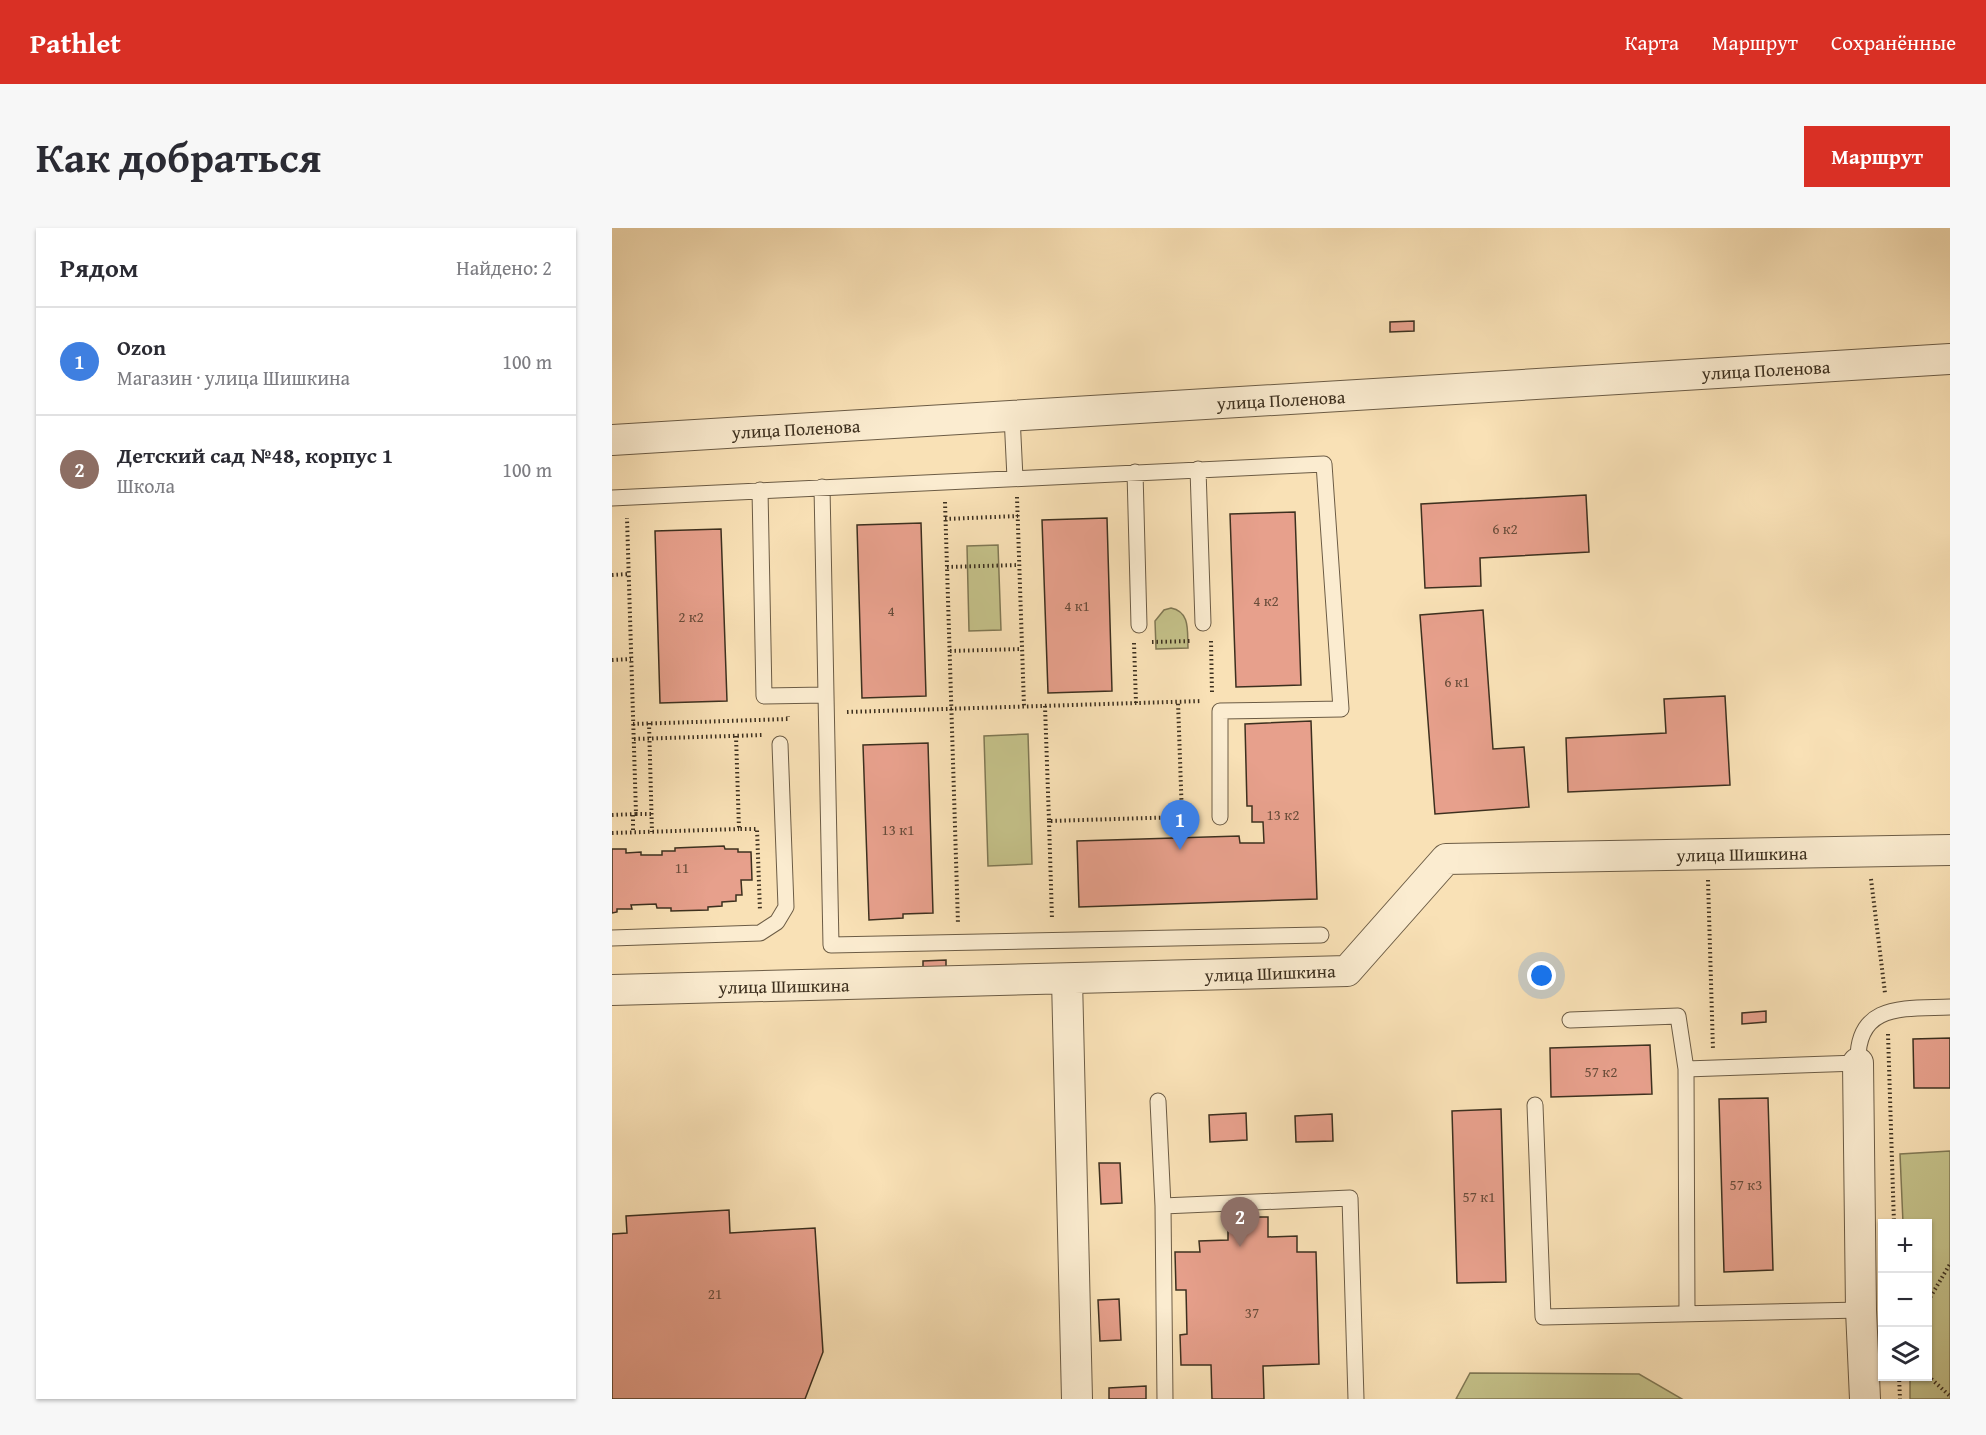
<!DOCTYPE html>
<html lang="ru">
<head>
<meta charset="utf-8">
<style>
  :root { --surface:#fff; --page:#f7f7f7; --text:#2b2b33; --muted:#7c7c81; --line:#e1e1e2; --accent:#d93025 }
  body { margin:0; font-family:"Gentium Book Plus",serif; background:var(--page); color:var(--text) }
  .controls { position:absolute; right:18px; bottom:18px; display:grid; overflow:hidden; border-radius:0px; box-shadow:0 2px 4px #0004 }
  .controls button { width:54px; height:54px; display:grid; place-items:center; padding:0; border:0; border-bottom:2px solid var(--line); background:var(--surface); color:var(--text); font:30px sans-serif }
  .you { position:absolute; left:930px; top:748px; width:21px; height:21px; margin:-15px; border:4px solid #fff; border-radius:50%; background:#1a73e8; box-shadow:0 0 0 9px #1a73e833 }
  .badge { display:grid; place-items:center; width:39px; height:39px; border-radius:50%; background:var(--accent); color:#fff; font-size:20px; font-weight:700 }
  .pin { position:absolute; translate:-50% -50px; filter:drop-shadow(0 2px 3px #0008) }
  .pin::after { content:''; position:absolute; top:32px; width:21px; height:18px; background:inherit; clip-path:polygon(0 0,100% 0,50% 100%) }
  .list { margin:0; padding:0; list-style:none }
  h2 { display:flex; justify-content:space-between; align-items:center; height:78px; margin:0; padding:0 24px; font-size:26px }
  h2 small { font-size:20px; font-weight:400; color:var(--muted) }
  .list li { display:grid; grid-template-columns:39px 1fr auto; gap:18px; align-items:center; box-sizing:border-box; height:108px; padding:0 24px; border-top:2px solid var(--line) }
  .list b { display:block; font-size:22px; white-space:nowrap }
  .list p { margin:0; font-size:20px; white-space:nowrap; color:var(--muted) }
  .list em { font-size:20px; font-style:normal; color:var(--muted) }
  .icon { flex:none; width:33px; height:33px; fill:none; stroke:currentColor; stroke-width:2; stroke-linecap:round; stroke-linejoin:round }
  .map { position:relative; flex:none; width:1338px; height:1171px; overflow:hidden; border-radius:0px }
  header { display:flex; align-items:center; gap:36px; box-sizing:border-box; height:84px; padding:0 30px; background:var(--accent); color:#fff }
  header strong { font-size:28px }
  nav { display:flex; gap:33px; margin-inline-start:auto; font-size:21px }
  .intro { display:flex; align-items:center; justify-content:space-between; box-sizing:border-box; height:144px; padding:0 36px }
  h1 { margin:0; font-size:42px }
  .button { padding:15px 27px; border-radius:0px; background:var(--accent); color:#fff; font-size:21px; font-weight:700 }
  main { display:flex; gap:36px; padding:0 36px }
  aside { flex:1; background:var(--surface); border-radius:0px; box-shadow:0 2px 4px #0004 }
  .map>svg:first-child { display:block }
  .green { fill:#c4c189; stroke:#807854; stroke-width:1.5 }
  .building { fill:#e7a08c; stroke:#3d301f; stroke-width:1.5 }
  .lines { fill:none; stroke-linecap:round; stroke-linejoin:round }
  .lane-casing { stroke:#6c5c45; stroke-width:17 }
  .street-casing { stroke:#6c5c45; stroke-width:32 }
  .path { stroke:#3d301f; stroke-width:4; stroke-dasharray:1.5 3; stroke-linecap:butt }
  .lane { stroke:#fbecd0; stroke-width:15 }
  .street { stroke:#fbecd0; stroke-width:30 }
  .labels { text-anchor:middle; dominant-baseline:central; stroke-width:4.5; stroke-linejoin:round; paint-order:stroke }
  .number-label { font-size:15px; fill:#684c3a }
  .street-label { font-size:18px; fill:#3d301f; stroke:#fbecd0 }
</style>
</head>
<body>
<header>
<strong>Pathlet</strong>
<nav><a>Карта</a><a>Маршрут</a><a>Сохранённые</a></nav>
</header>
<div class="intro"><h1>Как добраться</h1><a class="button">Маршрут</a></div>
<main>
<aside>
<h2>Рядом<small>Найдено: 2</small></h2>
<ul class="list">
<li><span class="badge" style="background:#3f7fe0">1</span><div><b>Ozon</b><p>Магазин · улица Шишкина</p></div><em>100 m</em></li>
<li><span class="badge" style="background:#8d6e63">2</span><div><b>Детский сад №48, корпус 1</b><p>Школа</p></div><em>100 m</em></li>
</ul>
</aside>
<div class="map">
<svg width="1338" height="1171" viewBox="0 0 1338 1171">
  <rect width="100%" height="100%" fill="#f9e1b6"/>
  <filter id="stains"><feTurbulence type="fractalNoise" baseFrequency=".00333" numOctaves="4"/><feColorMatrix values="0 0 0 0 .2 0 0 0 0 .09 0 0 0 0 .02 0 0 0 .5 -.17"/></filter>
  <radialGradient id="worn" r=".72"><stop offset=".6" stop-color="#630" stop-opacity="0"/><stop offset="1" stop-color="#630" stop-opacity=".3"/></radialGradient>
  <path class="green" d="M 386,317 L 389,402 L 357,403 L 355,318 Z
    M 559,380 C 579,384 575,404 576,420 L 544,421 L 543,393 L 552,382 Z
    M 416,506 L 420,636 L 376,638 L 372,508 Z
    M 1338,923 L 1338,1171 L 1298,1171 L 1298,1149 L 1316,1148 L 1316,996 L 1291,995 L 1288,926 Z
    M 858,1145 L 1027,1146 L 1070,1171 L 844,1171 Z"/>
  <path class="building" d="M 802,93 L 802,103 L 778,104 L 778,94 Z
    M 974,267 L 977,324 L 868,330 L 869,358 L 813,360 L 809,276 Z
    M 683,284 L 689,457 L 624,459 L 618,286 Z
    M 495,290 L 500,463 L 436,465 L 430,292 Z
    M 309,295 L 314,468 L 250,470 L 245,297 Z
    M 109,301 L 115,473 L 48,475 L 43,303 Z
    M 871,382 L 881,521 L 912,519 L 917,579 L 823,586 L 808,387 Z
    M 1113,468 L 1118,557 L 956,564 L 954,510 L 1054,505 L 1052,471 Z
    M 699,493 L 705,671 L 467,679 L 465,613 L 627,608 L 628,615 L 652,615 L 651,594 L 640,594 L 640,578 L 635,578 L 633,496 Z
    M 316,515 L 321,685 L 291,686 L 291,690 L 257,692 L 251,517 Z
    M 112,618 L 113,621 L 126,621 L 126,624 L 139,624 L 140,652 L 129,652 L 130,667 L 124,667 L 124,673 L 110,674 L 110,678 L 96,679 L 96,682 L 59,683 L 59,680 L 45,680 L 44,676 L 19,677 L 20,681 L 5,681 L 5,684 L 0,685 L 0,621 L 14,621 L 14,625 L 29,624 L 29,627 L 50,627 L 50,623 L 63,623 L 63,620 Z
    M 334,732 L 334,742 L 311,742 L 311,733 Z
    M 1154,783 L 1154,794 L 1130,796 L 1130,785 Z
    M 1338,810 L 1338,860 L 1302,860 L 1301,811 Z
    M 1038,817 L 1040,866 L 939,869 L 938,820 Z
    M 1156,870 L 1161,1042 L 1112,1044 L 1107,871 Z
    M 889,881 L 894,1054 L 845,1055 L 840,883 Z
    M 634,885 L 635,912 L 598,914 L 597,887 Z
    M 720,886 L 721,913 L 684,914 L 683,888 Z
    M 487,935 L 508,935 L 510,975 L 489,976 Z
    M 117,982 L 118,1005 L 203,1000 L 211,1124 L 193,1171 L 0,1171 L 0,1006 L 15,1005 L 14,988 Z
    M 616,989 L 656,989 L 656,1009 L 685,1008 L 685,1024 L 704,1024 L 707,1136 L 651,1138 L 652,1171 L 600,1171 L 599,1137 L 569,1137 L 568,1107 L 575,1106 L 574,1062 L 564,1062 L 563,1024 L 588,1024 L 587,1013 L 616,1012 Z
    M 507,1071 L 509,1112 L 488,1113 L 486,1072 Z
    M 534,1158 L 534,1171 L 497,1171 L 497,1160 Z"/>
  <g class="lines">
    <defs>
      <path id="lane" d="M 400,188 L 403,250
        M 586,241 L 591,395
        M 523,244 L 527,397
        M 148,262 L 152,468 L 214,467 L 210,259
        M 0,270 L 712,236 L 729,481 L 608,483 L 608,589
        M 214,467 L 219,717 L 709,707
        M 0,710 L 148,705 L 165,694 L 174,679 L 168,516
        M 958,792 L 1066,788 L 1074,841 L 1246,835 C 1244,774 1293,781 1338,779
        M 1074,841 L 1075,1085
        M 546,873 L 551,978
        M 923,877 L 931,1089 L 1249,1082
        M 553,1171 L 551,978 L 738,970 L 744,1171"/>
      <path id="street" d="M 0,212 L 1338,131
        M 455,751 L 465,1171
        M 0,762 L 735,743 L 834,631 L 1338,622
        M 1246,835 L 1249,1082 L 1253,1171"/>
    </defs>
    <use href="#lane" class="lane-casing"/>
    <use href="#street" class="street-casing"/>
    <path class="path" d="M 405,269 L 412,478
      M 333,274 L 346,696
      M 333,291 L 406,288
      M 335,339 L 407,337
      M 0,347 L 16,346
      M 599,413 L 600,465
      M 540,414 L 580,413
      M 522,415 L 524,475
      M 338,423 L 410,421
      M 0,432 L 19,431
      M 433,478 L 437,593 L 570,589 L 566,474
      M 235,484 L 590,473
      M 37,495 L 40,604
      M 21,496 L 176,491 L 176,488
      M 124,508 L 127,601 L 145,601 L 148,683
      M 22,511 L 150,507
      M 24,586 L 40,586
      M 0,587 L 24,586 L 15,290
      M 21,587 L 21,604
      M 437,593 L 440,691
      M 0,605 L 127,601
      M 1259,651 L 1273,765
      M 1096,652 L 1101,822
      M 1276,806 L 1282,996
      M 1316,1073 L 1338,1036
      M 1287,1148 L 1288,1171
      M 1316,1148 L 1338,1168"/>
    <use href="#lane" class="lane"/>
    <use href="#street" class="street"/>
  </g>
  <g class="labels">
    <g class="number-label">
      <text x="893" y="300">6 к2</text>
      <text x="654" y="372">4 к2</text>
      <text x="465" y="377">4 к1</text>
      <text x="279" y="382">4</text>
      <text x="79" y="388">2 к2</text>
      <text x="845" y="453">6 к1</text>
      <text x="671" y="586">13 к2</text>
      <text x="286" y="601">13 к1</text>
      <text x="70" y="639">11</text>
      <text x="989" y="843">57 к2</text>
      <text x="1134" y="956">57 к3</text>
      <text x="867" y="968">57 к1</text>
      <text x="103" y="1065">21</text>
      <text x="640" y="1084">37</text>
    </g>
    <g class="street-label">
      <text transform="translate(1154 142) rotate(-3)">улица Поленова</text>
      <text transform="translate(669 172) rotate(-3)">улица Поленова</text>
      <text transform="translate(184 201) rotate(-3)">улица Поленова</text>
      <text transform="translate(1130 626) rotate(-1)">улица Шишкина</text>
      <text transform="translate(658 745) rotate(-2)">улица Шишкина</text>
      <text transform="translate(172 758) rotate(-1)">улица Шишкина</text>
    </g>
  </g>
  <rect width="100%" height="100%" filter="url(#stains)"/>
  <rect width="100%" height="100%" fill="url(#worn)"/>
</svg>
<div class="controls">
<button>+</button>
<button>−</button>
<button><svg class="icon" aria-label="layers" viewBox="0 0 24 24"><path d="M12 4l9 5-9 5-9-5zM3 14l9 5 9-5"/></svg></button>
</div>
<div class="you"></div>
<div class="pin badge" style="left:568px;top:622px;background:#3f7fe0">1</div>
<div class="pin badge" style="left:628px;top:1019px;background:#8d6e63">2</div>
</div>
</main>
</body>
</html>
